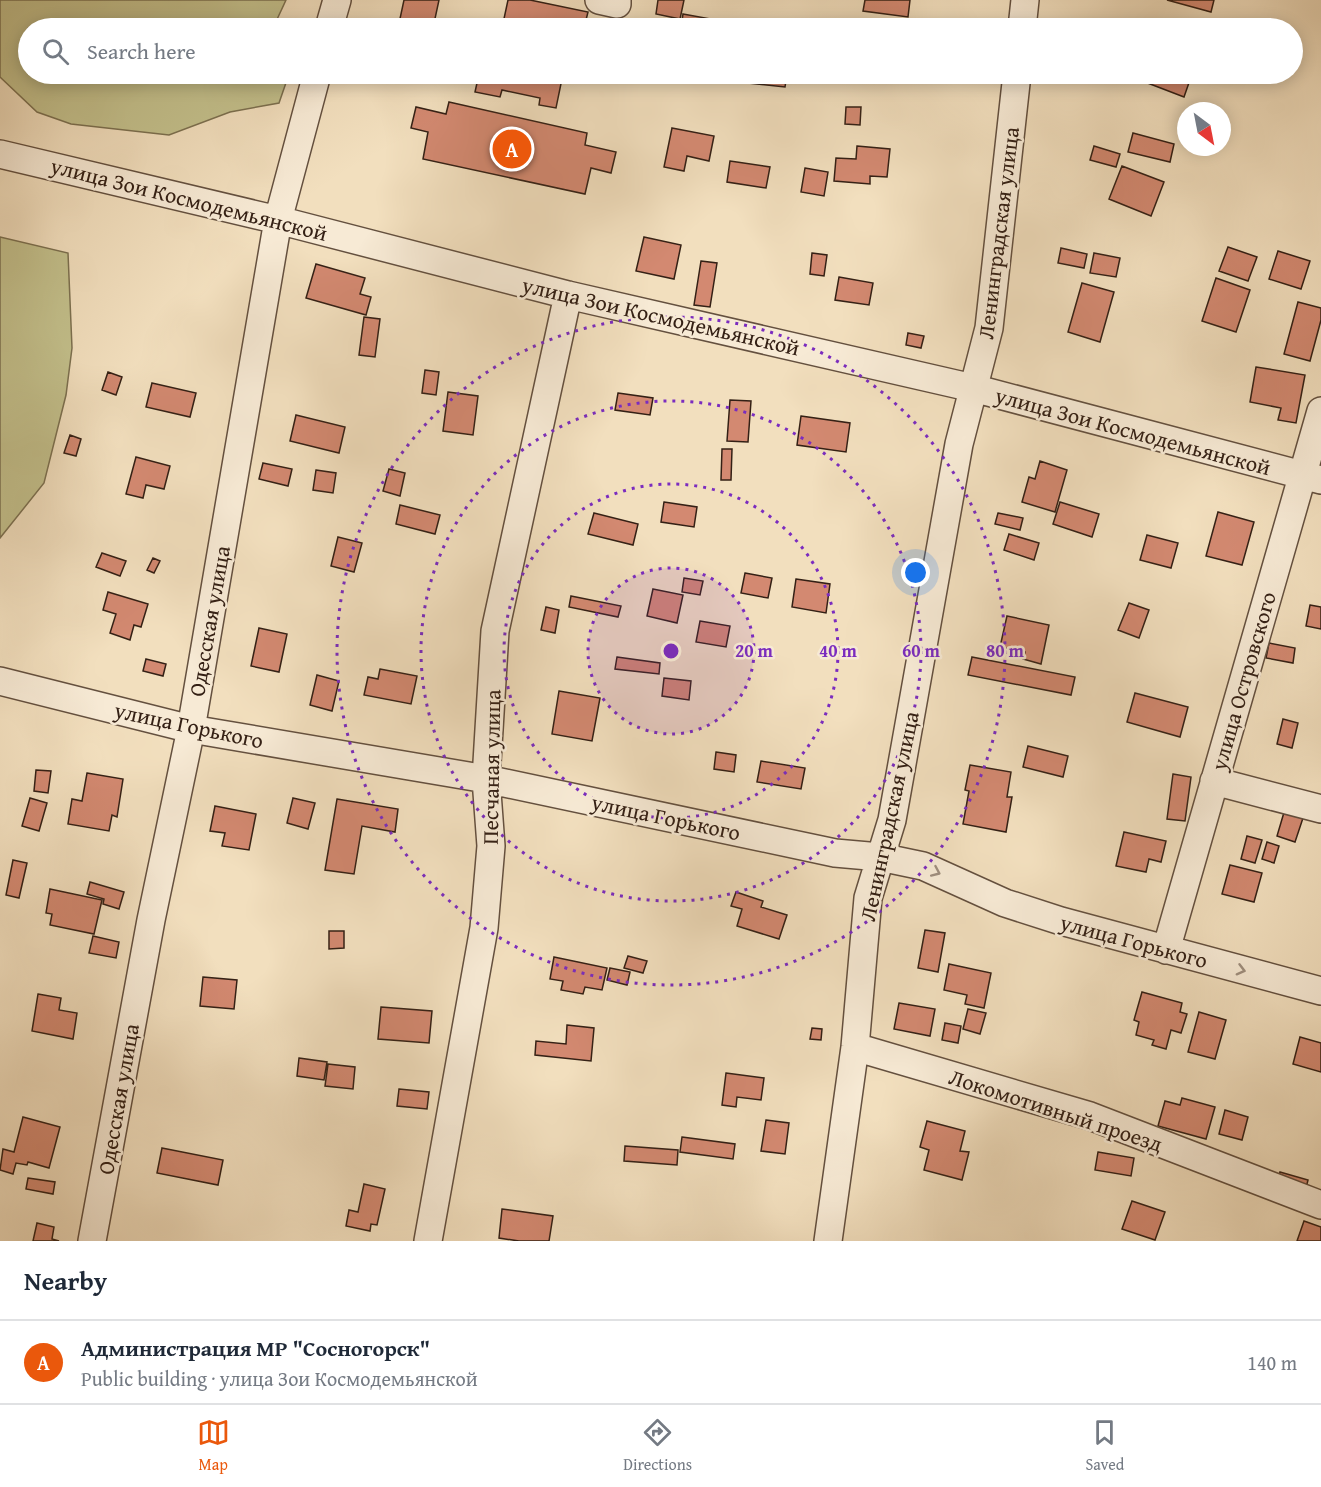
<!DOCTYPE html>
<html lang="en">
<head>
<meta charset="utf-8">
<style>
  :root { --surface:#fff; --page:#f6f6f7; --text:#1f2937; --muted:#747a83; --line:#e0e1e3; --accent:#ea580c }
  body { margin:0; font-family:"Gentium Book Plus",serif; background:var(--page); color:var(--text) }
  .compass { position:absolute; left:1177px; top:102px; width:54px; height:54px; border-radius:50%; background:var(--surface); box-shadow:0 3px 15px #0003; rotate:148deg }
  .you { position:absolute; left:916px; top:573px; width:21px; height:21px; margin:-15px; border:4px solid #fff; border-radius:50%; background:#1a73e8; box-shadow:0 0 0 9px #1a73e833 }
  .badge { display:grid; place-items:center; width:39px; height:39px; border-radius:50%; background:var(--accent); color:#fff; font-size:20px; font-weight:700 }
  .pin { position:absolute; translate:-50% -50%; border:3px solid #fff; box-shadow:0 2px 6px #0006 }
  .list { margin:0; padding:0; list-style:none }
  h2 { display:flex; justify-content:space-between; align-items:center; height:78px; margin:0; padding:0 24px; font-size:26px }
  h2 small { font-size:20px; font-weight:400; color:var(--muted) }
  .list li { display:grid; grid-template-columns:39px 1fr auto; gap:18px; align-items:center; box-sizing:border-box; height:84px; padding:0 24px; border-top:2px solid var(--line) }
  .list b { display:block; font-size:22px; white-space:nowrap }
  .list p { margin:0; font-size:20px; white-space:nowrap; color:var(--muted) }
  .list em { font-size:20px; font-style:normal; color:var(--muted) }
  .icon { flex:none; width:33px; height:33px; fill:none; stroke:currentColor; stroke-width:2; stroke-linecap:round; stroke-linejoin:round }
  .map { position:relative; flex:none; width:1321px; height:1241px; overflow:hidden }
  .search { position:absolute; background:var(--surface); box-shadow:0 3px 15px #0003; left:18px; right:18px; top:18px; height:66px; display:flex; align-items:center; gap:15px; box-sizing:border-box; padding:0 21px; border-radius:33px; color:var(--muted); font-size:22px }
  .sheet { height:162px; background:var(--surface) }
  nav { display:flex; justify-content:space-around; align-items:center; box-sizing:border-box; height:84px; border-top:2px solid var(--line); background:var(--surface); font-size:16px; color:var(--muted) }
  nav a { display:grid; justify-items:center; gap:3px }
  nav .on { color:var(--accent) }
  .map>svg:first-child { display:block }
  .green { fill:#c3c08c; stroke:#7c7050; stroke-width:1.5 }
  .building { fill:#d38971; stroke:#342015; stroke-width:1.5 }
  .lines { fill:none; stroke-linecap:round; stroke-linejoin:round }
  .minor-casing { stroke:#64503f; stroke-width:30 }
  .minor { stroke:#f7ead5; stroke-width:27 }
  .oneway { stroke:#9f8f7f }
  .ring { fill:none; stroke:#7b2cbf; stroke-width:3; stroke-dasharray:3 6 }
  .labels { text-anchor:middle; dominant-baseline:central; stroke-width:5; stroke-linejoin:round; paint-order:stroke }
  .street-label { font-size:22px; fill:#342015; stroke:#f7ead5 }
  .centre { fill:#7b2cbf; stroke:#f7ead5; stroke-width:3 }
  .ring-label { font-size:18px; text-anchor:middle; font-weight:bold; fill:#7b2cbf; stroke:#f7ead5; stroke-width:5; stroke-linejoin:round; paint-order:stroke }
</style>
</head>
<body>
<div class="map">
<svg width="1321" height="1241" viewBox="0 0 1321 1241">
  <rect width="100%" height="100%" fill="#f2dfbe"/>
  <filter id="stains"><feTurbulence type="fractalNoise" baseFrequency=".00333" numOctaves="4"/><feColorMatrix values="0 0 0 0 .2 0 0 0 0 .09 0 0 0 0 .02 0 0 0 .5 -.17"/></filter>
  <radialGradient id="worn" r=".72"><stop offset=".6" stop-color="#630" stop-opacity="0"/><stop offset="1" stop-color="#630" stop-opacity=".3"/></radialGradient>
  <path class="green" d="M 0,0 L 286,0 L 273,28 L 28,28 L 28,74 L 289,74 L 279,103 L 230,112 L 169,135 L 71,124 L 37,112 L 0,77 Z
    M 0,237 L 68,253 L 72,348 L 66,395 L 44,483 L 0,538 Z"/>
  <path class="building" d="M 404,0 L 439,0 L 433,28 L 398,28 Z
    M 508,0 L 530,0 L 588,12 L 584,28 L 502,28 Z
    M 658,0 L 684,0 L 680,19 L 656,14 Z
    M 865,0 L 910,0 L 908,17 L 863,11 Z
    M 1167,0 L 1214,0 L 1211,12 Z
    M 683,14 L 722,21 L 721,28 L 681,28 Z
    M 479,74 L 563,74 L 556,108 L 539,105 L 540,98 L 502,90 L 500,97 L 475,92 Z
    M 663,74 L 787,74 L 785,87 Z
    M 1148,74 L 1192,74 L 1184,97 L 1145,82 Z
    M 449,102 L 587,133 L 585,145 L 616,152 L 611,173 L 591,168 L 585,194 L 423,159 L 428,132 L 411,128 L 416,107 L 446,114 Z
    M 846,107 L 861,107 L 860,125 L 845,124 Z
    M 672,128 L 714,136 L 709,161 L 687,156 L 684,171 L 664,167 Z
    M 1133,133 L 1174,144 L 1170,162 L 1128,152 Z
    M 857,146 L 890,149 L 887,177 L 870,176 L 870,184 L 834,181 L 836,158 L 856,159 Z
    M 1094,146 L 1120,154 L 1116,167 L 1090,160 Z
    M 730,161 L 770,167 L 766,188 L 727,182 Z
    M 1122,166 L 1164,182 L 1151,216 L 1109,199 Z
    M 805,168 L 828,172 L 824,196 L 801,192 Z
    M 644,237 L 681,245 L 674,279 L 636,271 Z
    M 1228,247 L 1257,257 L 1248,281 L 1219,271 Z
    M 1061,248 L 1087,254 L 1084,268 L 1058,263 Z
    M 1278,251 L 1310,261 L 1301,289 L 1269,279 Z
    M 812,253 L 827,255 L 824,276 L 810,274 Z
    M 1094,253 L 1120,258 L 1116,277 L 1090,273 Z
    M 701,261 L 717,263 L 710,307 L 694,305 Z
    M 316,264 L 365,278 L 360,294 L 371,297 L 366,315 L 306,298 Z
    M 839,277 L 873,283 L 869,305 L 835,300 Z
    M 1216,278 L 1250,290 L 1236,332 L 1202,321 Z
    M 1082,283 L 1114,292 L 1100,342 L 1068,332 Z
    M 1298,302 L 1321,308 L 1321,320 L 1310,361 L 1284,354 Z
    M 364,317 L 380,319 L 375,357 L 359,355 Z
    M 908,333 L 924,336 L 921,348 L 906,345 Z
    M 1256,367 L 1305,375 L 1296,423 L 1278,420 L 1281,408 L 1250,402 Z
    M 425,370 L 439,372 L 436,395 L 422,393 Z
    M 108,372 L 122,377 L 116,395 L 102,390 Z
    M 152,383 L 196,393 L 190,417 L 146,407 Z
    M 448,392 L 478,396 L 473,435 L 443,431 Z
    M 618,393 L 653,398 L 650,415 L 615,410 Z
    M 730,400 L 751,401 L 748,442 L 727,441 Z
    M 296,415 L 345,427 L 339,453 L 290,441 Z
    M 801,416 L 850,423 L 846,452 L 797,445 Z
    M 70,435 L 81,439 L 76,456 L 64,453 Z
    M 722,449 L 732,449 L 731,480 L 721,480 Z
    M 136,457 L 170,466 L 164,489 L 146,485 L 143,498 L 126,494 Z
    M 1040,461 L 1067,470 L 1055,512 L 1022,502 L 1029,477 L 1035,479 Z
    M 263,463 L 292,469 L 288,486 L 259,479 Z
    M 389,469 L 405,473 L 400,496 L 383,491 Z
    M 316,470 L 336,473 L 333,493 L 313,490 Z
    M 664,502 L 697,507 L 694,527 L 661,522 Z
    M 1060,502 L 1099,514 L 1092,537 L 1053,524 Z
    M 400,505 L 440,515 L 435,534 L 396,524 Z
    M 1218,512 L 1254,522 L 1242,565 L 1206,556 Z
    M 594,513 L 638,524 L 633,545 L 588,534 Z
    M 998,513 L 1023,518 L 1020,530 L 995,524 Z
    M 1009,534 L 1039,543 L 1034,560 L 1004,550 Z
    M 1147,535 L 1178,543 L 1171,568 L 1140,560 Z
    M 338,537 L 362,543 L 354,572 L 331,566 Z
    M 102,553 L 126,561 L 120,576 L 96,567 Z
    M 153,558 L 160,561 L 154,573 L 147,570 Z
    M 745,573 L 772,578 L 768,598 L 741,593 Z
    M 684,578 L 703,581 L 700,595 L 682,592 Z
    M 796,579 L 830,584 L 826,613 L 792,607 Z
    M 653,589 L 683,595 L 677,623 L 647,616 Z
    M 108,592 L 148,604 L 141,627 L 134,625 L 130,640 L 110,633 L 116,614 L 103,610 Z
    M 571,596 L 621,606 L 618,617 L 569,607 Z
    M 1129,603 L 1149,610 L 1139,638 L 1118,630 Z
    M 1310,605 L 1321,607 L 1321,629 L 1306,626 Z
    M 546,607 L 559,610 L 555,633 L 541,630 Z
    M 1007,616 L 1049,625 L 1041,664 L 1023,659 L 1025,652 L 1000,647 Z
    M 700,621 L 730,626 L 726,647 L 696,642 Z
    M 259,628 L 287,634 L 279,672 L 251,666 Z
    M 1269,643 L 1295,648 L 1293,663 L 1266,658 Z
    M 617,657 L 660,663 L 659,674 L 615,669 Z
    M 972,657 L 1075,677 L 1071,695 L 968,675 Z
    M 146,659 L 166,664 L 163,676 L 143,671 Z
    M 380,669 L 417,676 L 411,704 L 364,695 L 368,677 L 378,679 Z
    M 317,675 L 339,681 L 332,711 L 310,705 Z
    M 664,678 L 691,681 L 689,700 L 662,696 Z
    M 559,691 L 600,698 L 592,741 L 552,734 Z
    M 1135,693 L 1188,707 L 1180,737 L 1127,722 Z
    M 1283,719 L 1298,723 L 1292,748 L 1277,744 Z
    M 1028,746 L 1068,756 L 1063,777 L 1023,767 Z
    M 716,752 L 736,755 L 734,772 L 714,769 Z
    M 761,761 L 805,768 L 801,789 L 757,782 Z
    M 970,765 L 1011,772 L 1007,797 L 1012,797 L 1006,832 L 963,824 L 969,791 L 965,790 Z
    M 36,770 L 51,771 L 48,793 L 34,791 Z
    M 87,773 L 123,779 L 117,817 L 112,815 L 109,831 L 68,824 L 72,799 L 82,801 Z
    M 1173,774 L 1191,777 L 1185,821 L 1167,819 Z
    M 30,798 L 47,803 L 39,831 L 22,826 Z
    M 293,798 L 315,803 L 308,829 L 287,823 Z
    M 337,799 L 398,809 L 395,832 L 362,826 L 354,874 L 325,870 Z
    M 215,806 L 256,814 L 249,850 L 222,846 L 225,833 L 210,831 Z
    M 1285,809 L 1304,815 L 1295,842 L 1277,836 Z
    M 1124,832 L 1166,841 L 1161,862 L 1149,859 L 1146,872 L 1116,866 Z
    M 1247,836 L 1262,840 L 1255,863 L 1241,859 Z
    M 1267,842 L 1279,846 L 1274,863 L 1262,859 Z
    M 13,860 L 27,863 L 19,898 L 6,895 Z
    M 1230,865 L 1262,873 L 1254,902 L 1222,894 Z
    M 90,882 L 124,892 L 119,909 L 103,904 L 104,899 L 87,894 Z
    M 50,889 L 102,900 L 94,934 L 50,925 L 52,914 L 46,913 Z
    M 736,892 L 763,901 L 761,907 L 787,915 L 779,939 L 737,926 L 742,909 L 731,906 Z
    M 925,930 L 945,933 L 938,972 L 918,968 Z
    M 329,931 L 344,931 L 344,948 L 329,949 Z
    M 93,936 L 119,942 L 116,958 L 89,953 Z
    M 628,956 L 647,961 L 643,973 L 624,968 Z
    M 554,957 L 607,968 L 602,990 L 585,987 L 583,994 L 561,990 L 563,981 L 550,979 Z
    M 949,964 L 991,973 L 984,1008 L 965,1004 L 967,995 L 944,990 Z
    M 610,968 L 630,972 L 627,985 L 607,980 Z
    M 203,977 L 237,980 L 234,1009 L 200,1006 Z
    M 1142,992 L 1182,1003 L 1180,1012 L 1187,1014 L 1181,1033 L 1171,1030 L 1166,1049 L 1152,1045 L 1154,1040 L 1136,1035 L 1139,1022 L 1134,1020 Z
    M 38,994 L 61,998 L 59,1010 L 77,1013 L 73,1039 L 32,1031 Z
    M 899,1003 L 935,1009 L 930,1036 L 894,1029 Z
    M 381,1007 L 432,1011 L 429,1043 L 378,1039 Z
    M 968,1009 L 986,1013 L 980,1034 L 963,1029 Z
    M 1199,1012 L 1226,1020 L 1215,1059 L 1188,1052 Z
    M 945,1023 L 961,1026 L 958,1043 L 942,1040 Z
    M 567,1025 L 594,1028 L 591,1061 L 535,1055 L 536,1041 L 566,1044 Z
    M 812,1028 L 822,1029 L 821,1040 L 810,1039 Z
    M 1300,1037 L 1321,1043 L 1321,1072 L 1293,1064 Z
    M 299,1058 L 327,1062 L 324,1080 L 297,1076 Z
    M 328,1064 L 355,1067 L 353,1089 L 325,1086 Z
    M 726,1073 L 764,1078 L 761,1100 L 737,1097 L 736,1107 L 722,1105 Z
    M 399,1089 L 429,1092 L 427,1109 L 397,1106 Z
    M 1182,1098 L 1215,1107 L 1206,1139 L 1158,1126 L 1165,1101 L 1180,1105 Z
    M 1225,1110 L 1248,1117 L 1242,1140 L 1219,1134 Z
    M 23,1117 L 60,1127 L 49,1168 L 28,1162 L 27,1165 L 16,1163 L 13,1174 L 0,1170 L 3,1149 L 14,1152 Z
    M 766,1120 L 789,1123 L 785,1154 L 761,1151 Z
    M 927,1121 L 965,1131 L 960,1151 L 969,1152 L 962,1180 L 924,1170 L 929,1150 L 920,1147 Z
    M 682,1137 L 735,1144 L 733,1159 L 680,1152 Z
    M 625,1146 L 678,1150 L 677,1165 L 624,1161 Z
    M 162,1148 L 223,1160 L 218,1185 L 157,1173 Z
    M 1098,1152 L 1134,1158 L 1131,1176 L 1095,1170 Z
    M 1280,1172 L 1308,1180 L 1305,1192 L 1277,1183 Z
    M 28,1178 L 55,1182 L 53,1194 L 26,1189 Z
    M 364,1184 L 385,1189 L 377,1225 L 371,1224 L 370,1231 L 346,1226 L 349,1210 L 358,1212 Z
    M 1132,1201 L 1165,1212 L 1155,1240 L 1122,1229 Z
    M 502,1209 L 553,1216 L 549,1241 L 519,1241 L 499,1238 Z
    M 1304,1221 L 1321,1227 L 1321,1241 L 1297,1241 Z
    M 37,1223 L 54,1227 L 52,1239 L 59,1241 L 33,1241 Z"/>
  <g class="lines">
    <defs>
      <path id="minor" d="M 599,0 L 617,4 L 617,0
        M 329,28 L 337,0
        M 1022,28 L 1025,0
        M 0,154 L 278,220 L 568,295 L 973,388 L 1321,480
        M 0,681 L 191,729 L 486,779 L 835,853 L 880,857 L 923,866 L 1005,903 L 1061,921 L 1321,991
        M 1214,781 L 1321,809
        M 1166,950 L 1321,411
        M 855,1047 L 1090,1116 L 1321,1205
        M 92,1241 L 151,920 L 191,729 L 278,220 L 317,74
        M 428,1241 L 484,928 L 491,846 L 486,779 L 495,631 L 568,295
        M 828,1241 L 855,1047 L 868,898 L 892,820 L 959,444 L 989,328 L 1017,74"/>
    </defs>
    <use href="#minor" class="minor-casing"/>
    <use href="#minor" class="minor"/>
  </g>
  <defs><path id="oneway-chevron" d="M-2-3.5L2.5 0L-2 3.5" fill="none" stroke-width="1.6" stroke-linecap="round" stroke-linejoin="round" transform="scale(1.5)"/></defs>
  <g class="oneway">
    <use href="#oneway-chevron" transform="translate(936 872) rotate(24)"/>
    <use href="#oneway-chevron" transform="translate(1241 970) rotate(15)"/>
  </g>
  <circle cx="671" cy="651" r="83" fill="#7b2cbf" fill-opacity=".12"/>
  <g class="ring">
    <circle cx="671" cy="651" r="83"/>
    <circle cx="671" cy="651" r="167"/>
    <circle cx="671" cy="651" r="250"/>
    <circle cx="671" cy="651" r="334"/>
  </g>
  <g class="labels">
    <g class="street-label">
      <text transform="translate(189 199) rotate(14)">улица Зои Космодемьянской</text>
      <text transform="translate(998 233) rotate(-83)">Ленинградская улица</text>
      <text transform="translate(661 316) rotate(13)">улица Зои Космодемьянской</text>
      <text transform="translate(1133 431) rotate(15)">улица Зои Космодемьянской</text>
      <text transform="translate(209 621) rotate(-80)">Одесская улица</text>
      <text transform="translate(1243 681) rotate(-74)">улица Островского</text>
      <text transform="translate(189 725) rotate(12)">улица Горького</text>
      <text transform="translate(491 767) rotate(-89)">Песчаная улица</text>
      <text transform="translate(889 816) rotate(-78)">Ленинградская улица</text>
      <text transform="translate(666 817) rotate(12)">улица Горького</text>
      <text transform="translate(1134 941) rotate(15)">улица Горького</text>
      <text transform="translate(118 1099) rotate(-80)">Одесская улица</text>
      <text transform="translate(1056 1110) rotate(18)">Локомотивный проезд</text>
    </g>
  </g>
  <circle cx="671" cy="651" r="9" class="centre"/>
  <g class="ring-label">
    <text x="754" y="657">20 m</text>
    <text x="838" y="657">40 m</text>
    <text x="921" y="657">60 m</text>
    <text x="1005" y="657">80 m</text>
  </g>
  <rect width="100%" height="100%" filter="url(#stains)"/>
  <rect width="100%" height="100%" fill="url(#worn)"/>
</svg>
<svg class="compass" viewBox="-18 -18 36 36"><path d="M0-13l5 13h-10z" fill="#e53935"/><path d="M0 13l5-13h-10z" fill="#747a83"/></svg>
<div class="you"></div>
<div class="pin badge" style="left:512px;top:149px">A</div>
<div class="search"><svg class="icon" aria-label="search" viewBox="0 0 24 24"><circle cx="10" cy="10" r="6"/><path d="M15 15l6 6"/></svg>Search here</div>
</div>
<section class="sheet">
<h2>Nearby<small></small></h2>
<ul class="list">
<li><span class="badge">A</span><div><b>Администрация МР &quot;Сосногорск&quot;</b><p>Public building · улица Зои Космодемьянской</p></div><em>140 m</em></li>
</ul>
</section>
<nav>
<a class="on"><svg class="icon" aria-label="map" viewBox="0 0 24 24"><path d="M3 6l6-2 6 2 6-2v14l-6 2-6-2-6 2zM9 4v14M15 6v14"/></svg>Map</a>
<a><svg class="icon" aria-label="directions" viewBox="0 0 24 24"><path d="M12 3l9 9-9 9-9-9zM9 14v-3h6M13 9l2 2-2 2"/></svg>Directions</a>
<a><svg class="icon" aria-label="saved" viewBox="0 0 24 24"><path d="M7 4h10v16l-5-4-5 4z"/></svg>Saved</a>
</nav>
</body>
</html>
